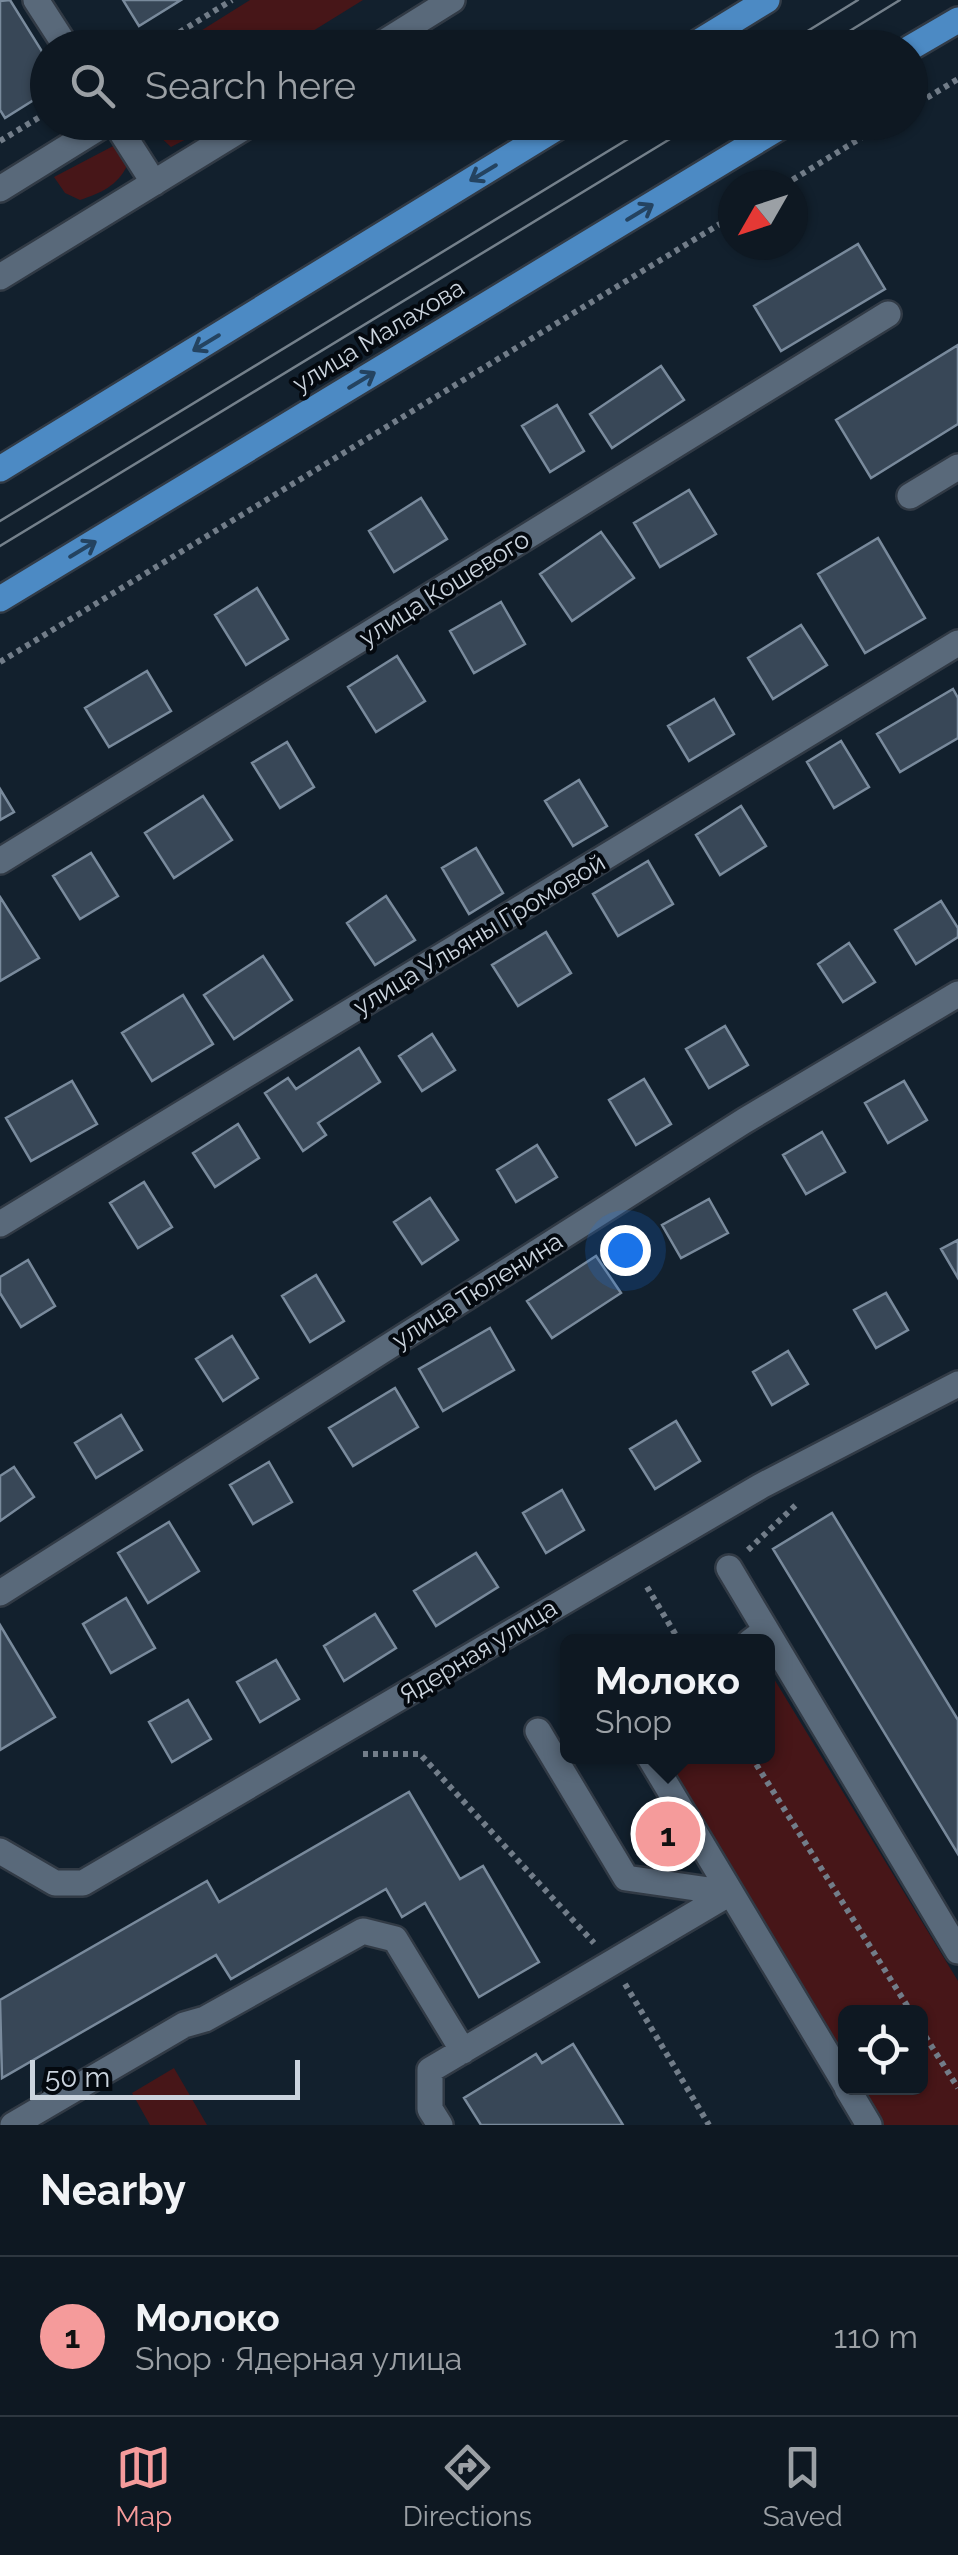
<!DOCTYPE html>
<html lang="en">
<head>
<meta charset="utf-8">
<style>
  :root { --surface:#0e1822; --page:#17212a; --text:#f1f3f6; --muted:#9ba0a5; --line:#2e3740; --accent:#f59b9b }
  body { margin:0; font-family:Raleway,sans-serif; background:var(--page); color:var(--text) }
  .controls { position:absolute; right:30px; bottom:30px; display:grid; overflow:hidden; border-radius:15px; box-shadow:0 2px 8px #0004 }
  .controls button { width:90px; height:90px; display:grid; place-items:center; padding:0; border:0; border-bottom:2px solid var(--line); background:var(--surface); color:var(--text); font:50px sans-serif }
  .compass { position:absolute; left:718px; top:170px; width:90px; height:90px; border-radius:50%; background:var(--surface); box-shadow:0 2px 8px #0004; rotate:231deg }
  .scale { position:absolute; left:30px; bottom:25px; width:270px; box-sizing:border-box; padding-left:10px; border:5px solid #cbd4de; border-top:0; font-size:28px; line-height:35px; white-space:nowrap; color:#cbd4de; -webkit-text-stroke:8px #04090f; paint-order:stroke }
  .you { position:absolute; left:625px; top:1250px; width:35px; height:35px; margin:-25px; border:8px solid #fff; border-radius:50%; background:#1a73e8; box-shadow:0 0 0 15px #1a73e833 }
  .badge { display:grid; place-items:center; width:65px; height:65px; border-radius:50%; background:var(--accent); color:#111; font-size:32px; font-weight:700 }
  .pin { position:absolute; translate:-50% -50%; border:5px solid #fff; box-shadow:0 2px 10px #0006 }
  .popup { position:absolute; left:560px; top:1634px; width:215px; height:130px; box-sizing:border-box; display:grid; place-content:center; border-radius:15px; background:var(--surface); filter:drop-shadow(0 2px 8px #0005); font-size:32px; white-space:nowrap; color:var(--muted) }
  .popup b { font-size:38px; color:var(--text) }
  .popup::after { content:''; position:absolute; left:50%; top:100%; margin-left:-20px; border:20px solid transparent; border-top-color:var(--surface) }
  .list { margin:0; padding:0; list-style:none }
  h2 { display:flex; justify-content:space-between; align-items:center; height:130px; margin:0; padding:0 40px; font-size:42px }
  h2 small { font-size:32px; font-weight:400; color:var(--muted) }
  .list li { display:grid; grid-template-columns:65px 1fr auto; gap:30px; align-items:center; box-sizing:border-box; height:160px; padding:0 40px; border-top:2px solid var(--line) }
  .list b { display:block; font-size:38px; white-space:nowrap }
  .list p { margin:0; font-size:32px; white-space:nowrap; color:var(--muted) }
  .list em { font-size:32px; font-style:normal; color:var(--muted) }
  .icon { flex:none; width:55px; height:55px; fill:none; stroke:currentColor; stroke-width:2; stroke-linecap:round; stroke-linejoin:round }
  .map { position:relative; flex:none; width:958px; height:2125px; overflow:hidden }
  .search { position:absolute; background:var(--surface); box-shadow:0 2px 8px #0004; left:30px; right:30px; top:30px; height:110px; display:flex; align-items:center; gap:25px; box-sizing:border-box; padding:0 35px; border-radius:55px; color:var(--muted); font-size:38px }
  .sheet { height:290px; background:var(--surface) }
  nav { display:flex; justify-content:space-around; align-items:center; box-sizing:border-box; height:140px; border-top:2px solid var(--line); background:var(--surface); font-size:28px; color:var(--muted) }
  nav a { display:grid; justify-items:center; gap:5px }
  nav .on { color:var(--accent) }
  .map>svg:first-child { display:block }
  .green { fill:#471618 }
  .building { fill:#384757; stroke:#798a9c; stroke-width:2.5 }
  .lines { fill:none; stroke-linecap:round; stroke-linejoin:round }
  .minor-casing { stroke:#313a45; stroke-width:30 }
  .major-casing { stroke:#313a45; stroke-width:30 }
  .path { stroke:#727d89; stroke-width:6; stroke-dasharray:5 5; stroke-linecap:butt }
  .minor { stroke:#59697a; stroke-width:25 }
  .major { stroke:#4c8ac4; stroke-width:25 }
  .tram { stroke:#74808b; stroke-width:2.5 }
  .oneway { stroke:#244360 }
  .labels { text-anchor:middle; dominant-baseline:central; stroke-width:8; stroke-linejoin:round; paint-order:stroke }
  .street-label { font-size:25px; fill:#cbd4de; stroke:#04090f }
</style>
</head>
<body>
<div class="map">
<svg width="958" height="2125" viewBox="0 0 958 2125">
  <rect width="100%" height="100%" fill="#12202d"/>
  <path class="green" d="M 250,0 L 363,0 L 287,47 L 175,47 Z
    M 151,123 L 200,123 L 200,127 L 194,135 L 171,147 L 158,135 Z
    M 117,144 L 127,166 C 117,186 101,193 80,200 L 65,193 L 54,177 Z
    M 768,1669 L 958,1981 L 958,2125 L 881,2125 L 859,2088 L 920,2088 L 920,2012 L 846,2012 L 845,2066 L 668,1770 L 665,1757 L 768,1756 Z
    M 174,2068 L 207,2125 L 150,2125 L 132,2093 Z"/>
  <path class="building" d="M 10,0 L 48,61 L 48,91 L 5,118 L 0,110 L 0,1 Z
    M 123,0 L 181,0 L 139,26 Z
    M 858,244 L 885,289 L 781,351 L 754,306 Z
    M 958,345 L 958,424 L 871,478 L 836,420 Z
    M 661,366 L 684,400 L 612,448 L 590,414 Z
    M 557,405 L 584,451 L 550,472 L 522,426 Z
    M 689,490 L 716,534 L 660,567 L 634,523 Z
    M 421,498 L 447,539 L 394,572 L 369,531 Z
    M 601,532 L 634,578 L 572,621 L 540,574 Z
    M 878,538 L 925,618 L 865,653 L 818,574 Z
    M 257,588 L 288,639 L 246,665 L 215,615 Z
    M 501,602 L 525,644 L 474,673 L 450,631 Z
    M 801,625 L 827,665 L 773,699 L 748,658 Z
    M 397,656 L 425,701 L 376,732 L 348,687 Z
    M 147,671 L 171,711 L 109,747 L 85,708 Z
    M 953,689 L 958,698 L 958,738 L 900,772 L 877,734 Z
    M 714,699 L 734,734 L 689,761 L 668,726 Z
    M 841,741 L 869,787 L 834,808 L 807,762 Z
    M 287,742 L 314,787 L 280,808 L 252,763 Z
    M 579,780 L 607,826 L 573,846 L 545,801 Z
    M 0,789 L 14,812 L 0,820 Z
    M 203,796 L 232,840 L 174,878 L 145,833 Z
    M 741,806 L 766,846 L 720,875 L 696,835 Z
    M 476,848 L 503,893 L 469,914 L 442,868 Z
    M 91,853 L 118,896 L 80,919 L 53,876 Z
    M 648,861 L 673,904 L 618,936 L 593,894 Z
    M 386,896 L 415,940 L 375,965 L 347,923 Z
    M 0,897 L 39,958 L 0,981 Z
    M 941,901 L 958,928 L 958,937 L 916,964 L 895,930 Z
    M 546,932 L 571,973 L 518,1006 L 492,965 Z
    M 849,943 L 875,982 L 843,1002 L 818,964 Z
    M 263,956 L 292,1000 L 234,1039 L 204,995 Z
    M 183,995 L 213,1044 L 152,1081 L 122,1033 Z
    M 725,1026 L 748,1065 L 709,1088 L 686,1049 Z
    M 432,1034 L 455,1070 L 422,1091 L 399,1056 Z
    M 359,1048 L 380,1082 L 318,1123 L 326,1135 L 303,1151 L 265,1093 L 288,1078 L 296,1089 Z
    M 644,1079 L 671,1124 L 636,1145 L 609,1100 Z
    M 72,1081 L 97,1124 L 31,1161 L 6,1118 Z
    M 904,1081 L 927,1120 L 888,1143 L 865,1103 Z
    M 238,1124 L 259,1158 L 215,1187 L 193,1153 Z
    M 822,1132 L 845,1172 L 806,1194 L 783,1155 Z
    M 537,1145 L 557,1177 L 516,1202 L 497,1170 Z
    M 144,1182 L 172,1227 L 138,1248 L 110,1203 Z
    M 430,1198 L 458,1240 L 422,1264 L 394,1222 Z
    M 709,1199 L 728,1233 L 681,1258 L 662,1225 Z
    M 958,1240 L 958,1278 L 941,1249 Z
    M 596,1256 L 621,1293 L 552,1338 L 527,1301 Z
    M 28,1260 L 55,1306 L 21,1327 L 0,1293 L 0,1277 Z
    M 316,1275 L 344,1321 L 310,1342 L 282,1296 Z
    M 886,1293 L 908,1330 L 876,1348 L 854,1310 Z
    M 490,1328 L 514,1370 L 443,1411 L 419,1369 Z
    M 232,1336 L 258,1378 L 223,1401 L 196,1359 Z
    M 788,1351 L 808,1384 L 772,1405 L 753,1372 Z
    M 395,1388 L 418,1427 L 353,1466 L 329,1428 Z
    M 121,1415 L 142,1450 L 96,1478 L 75,1443 Z
    M 676,1421 L 700,1461 L 655,1489 L 630,1449 Z
    M 269,1462 L 292,1502 L 253,1524 L 230,1485 Z
    M 14,1467 L 34,1497 L 0,1521 L 0,1476 Z
    M 562,1490 L 584,1530 L 546,1553 L 523,1513 Z
    M 832,1513 L 958,1720 L 958,1854 L 773,1549 Z
    M 169,1522 L 199,1571 L 148,1603 L 118,1553 Z
    M 476,1553 L 498,1587 L 436,1626 L 414,1591 Z
    M 126,1598 L 155,1648 L 111,1673 L 83,1624 Z
    M 375,1614 L 396,1648 L 344,1681 L 324,1646 Z
    M 0,1625 L 55,1717 L 0,1750 Z
    M 276,1660 L 299,1699 L 260,1722 L 237,1682 Z
    M 188,1700 L 211,1739 L 172,1762 L 149,1722 Z
    M 409,1792 L 460,1879 L 483,1866 L 539,1962 L 479,1997 L 425,1903 L 402,1917 L 386,1889 L 231,1979 L 216,1955 L 2,2078 L 0,2000 L 207,1881 L 219,1902 Z
    M 573,2044 L 623,2125 L 481,2125 L 464,2098 L 536,2054 L 542,2063 Z"/>
  <g class="lines">
    <defs>
      <path id="minor" d="M 36,0 L 67,48
        M 375,48 L 452,0
        M 115,122 L 154,183
        M 0,189 L 108,122
        M 0,277 L 253,122
        M 910,496 L 958,467
        M 0,861 L 888,314
        M 0,1224 L 958,643
        M 729,1568 L 766,1630
        M 0,1593 L 744,1121 L 958,994
        M 750,1642 L 766,1630 L 958,1951
        M 538,1731 L 626,1878 L 730,1893
        M 649,1756 L 846,2085
        M 0,1851 L 55,1883 L 83,1883 L 761,1486 L 958,1384
        M 847,2088 L 869,2125
        M 13,2125 L 184,2025 L 205,2019 L 363,1931 L 395,1939 L 463,2051
        M 440,2125 L 430,2109 L 430,2070 L 730,1893"/>
      <path id="major" d="M 689,48 L 767,0
        M 910,48 L 958,20
        M 0,469 L 566,122
        M 0,599 L 788,122"/>
    </defs>
    <use href="#minor" class="minor-casing"/>
    <use href="#major" class="major-casing"/>
    <path class="path" d="M 154,48 L 232,0
      M 910,108 L 958,79
      M 0,141 L 48,112
      M 784,185 L 887,122
      M 0,662 L 733,216
      M 748,1550 L 797,1504
      M 647,1587 L 680,1642
      M 363,1754 L 420,1754 L 594,1943
      M 751,1756 L 911,2012
      M 625,1984 L 709,2125
      M 920,2028 L 958,2088"/>
    <use href="#minor" class="minor"/>
    <use href="#major" class="major"/>
    <path class="tram" d="M 780,48 L 858,0
      M 822,48 L 900,0
      M 0,521 L 656,122
      M 0,546 L 698,122"/>
  </g>
  <defs><path id="oneway-shaft" d="M-6 0H5M1.5-3L5.5 0L1.5 3" fill="none" stroke-width="1.6" stroke-linecap="round" stroke-linejoin="round" transform="scale(2.5)"/></defs>
  <g class="oneway">
    <use href="#oneway-shaft" transform="translate(483 173) rotate(149)"/>
    <use href="#oneway-shaft" transform="translate(640 212) rotate(-31)"/>
    <use href="#oneway-shaft" transform="translate(206 343) rotate(149)"/>
    <use href="#oneway-shaft" transform="translate(362 380) rotate(-31)"/>
    <use href="#oneway-shaft" transform="translate(83 549) rotate(-31)"/>
  </g>
  <g class="labels">
    <g class="street-label">
      <text transform="translate(378 335) rotate(-31)">улица Малахова</text>
      <text transform="translate(444 588) rotate(-32)">улица Кошевого</text>
      <text transform="translate(479 934) rotate(-31)">улица Ульяны Громовой</text>
      <text transform="translate(477 1290) rotate(-32)">улица Тюленина</text>
      <text transform="translate(478 1651) rotate(-31)">Ядерная улица</text>
    </g>
  </g>
</svg>
<div class="controls">
<button><svg class="icon" aria-label="locate" viewBox="0 0 24 24"><circle cx="12" cy="12" r="6"/><path d="M12 2v4M12 18v4M2 12h4M18 12h4"/></svg></button>
</div>
<svg class="compass" viewBox="-18 -18 36 36"><path d="M0-13l5 13h-10z" fill="#e53935"/><path d="M0 13l5-13h-10z" fill="#9ba0a5"/></svg>
<div class="scale">50 m</div>
<div class="you"></div>
<div class="pin badge" style="left:668px;top:1834px">1</div>
<div class="popup"><b>Молоко</b>Shop</div>
<div class="search"><svg class="icon" aria-label="search" viewBox="0 0 24 24"><circle cx="10" cy="10" r="6"/><path d="M15 15l6 6"/></svg>Search here</div>
</div>
<section class="sheet">
<h2>Nearby<small></small></h2>
<ul class="list">
<li><span class="badge">1</span><div><b>Молоко</b><p>Shop · Ядерная улица</p></div><em>110 m</em></li>
</ul>
</section>
<nav>
<a class="on"><svg class="icon" aria-label="map" viewBox="0 0 24 24"><path d="M3 6l6-2 6 2 6-2v14l-6 2-6-2-6 2zM9 4v14M15 6v14"/></svg>Map</a>
<a><svg class="icon" aria-label="directions" viewBox="0 0 24 24"><path d="M12 3l9 9-9 9-9-9zM9 14v-3h6M13 9l2 2-2 2"/></svg>Directions</a>
<a><svg class="icon" aria-label="saved" viewBox="0 0 24 24"><path d="M7 4h10v16l-5-4-5 4z"/></svg>Saved</a>
</nav>
</body>
</html>
